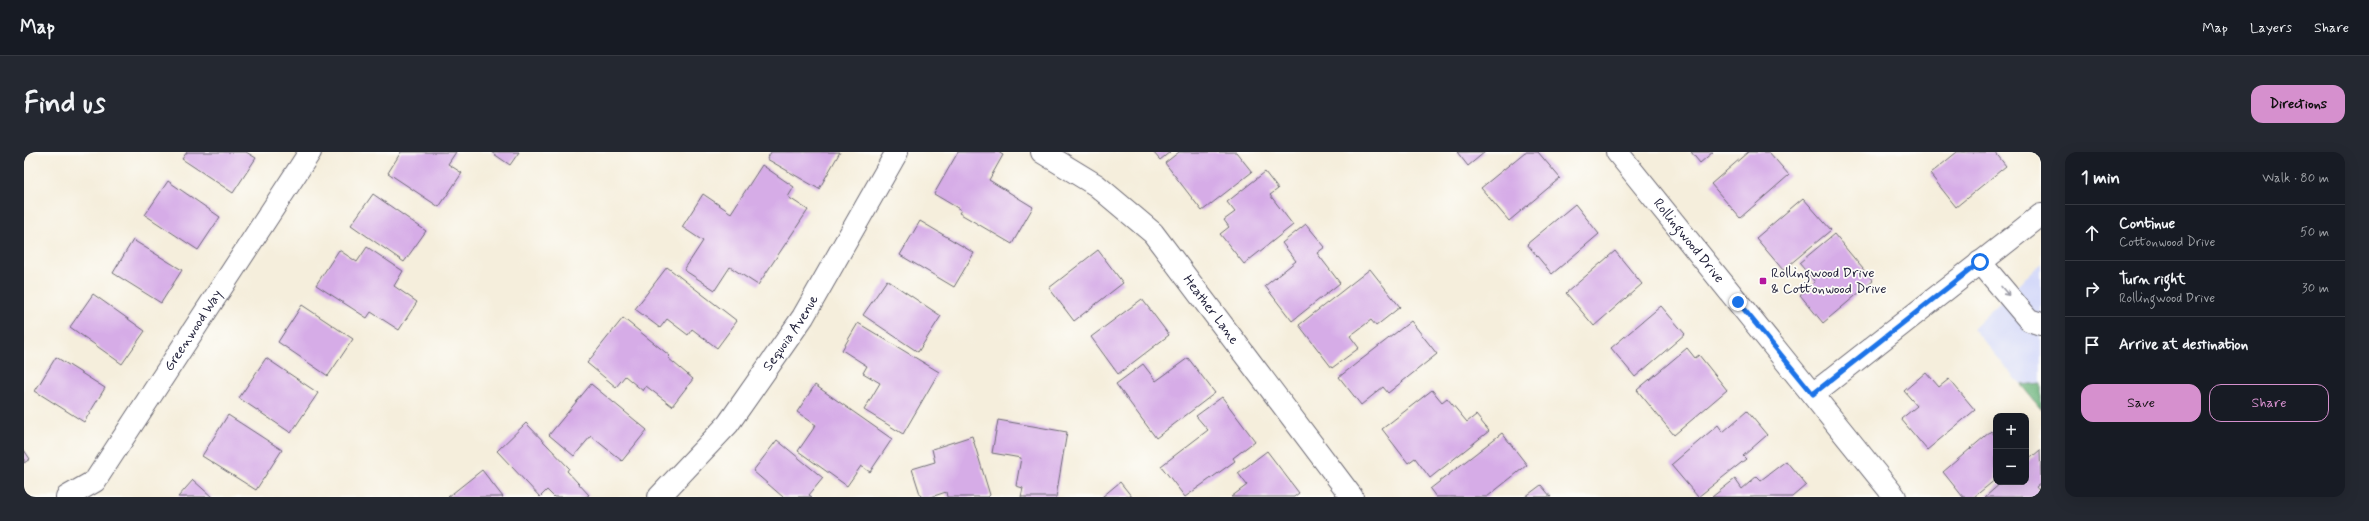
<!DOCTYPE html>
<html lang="en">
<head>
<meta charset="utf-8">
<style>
  :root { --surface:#171b24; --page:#242831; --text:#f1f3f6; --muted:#9ea1a6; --line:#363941; --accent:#d690ce }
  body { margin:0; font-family:Mynerve,sans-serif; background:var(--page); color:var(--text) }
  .controls { position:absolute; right:12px; bottom:12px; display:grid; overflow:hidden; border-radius:8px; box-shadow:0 4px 16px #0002 }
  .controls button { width:36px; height:36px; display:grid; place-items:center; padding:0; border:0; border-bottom:1px solid var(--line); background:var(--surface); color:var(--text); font:20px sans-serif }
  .stop { position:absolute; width:12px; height:12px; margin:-9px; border:3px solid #1a73e8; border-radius:50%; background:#fff }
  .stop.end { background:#1a73e8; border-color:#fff; box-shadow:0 1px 4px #0008 }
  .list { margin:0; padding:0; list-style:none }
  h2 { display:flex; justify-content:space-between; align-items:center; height:52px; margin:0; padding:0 16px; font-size:17px }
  h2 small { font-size:13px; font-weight:400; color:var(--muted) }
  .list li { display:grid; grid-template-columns:26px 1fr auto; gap:12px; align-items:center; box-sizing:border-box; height:56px; padding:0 16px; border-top:1px solid var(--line) }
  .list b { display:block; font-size:15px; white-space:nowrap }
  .list p { margin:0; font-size:13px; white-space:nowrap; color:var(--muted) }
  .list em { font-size:13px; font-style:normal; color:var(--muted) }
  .actions { display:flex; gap:8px; padding:12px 16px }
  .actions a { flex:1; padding:9px 0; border:1px solid var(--accent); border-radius:12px; text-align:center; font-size:14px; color:var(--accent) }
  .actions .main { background:var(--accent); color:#111 }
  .icon { flex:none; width:22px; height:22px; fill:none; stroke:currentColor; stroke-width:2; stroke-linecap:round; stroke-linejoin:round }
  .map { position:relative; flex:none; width:2017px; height:345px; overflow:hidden; border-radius:12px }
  header { display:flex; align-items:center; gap:24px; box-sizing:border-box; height:56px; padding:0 20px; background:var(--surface); border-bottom:1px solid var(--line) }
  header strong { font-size:19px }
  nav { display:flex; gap:22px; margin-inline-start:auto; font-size:14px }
  .intro { display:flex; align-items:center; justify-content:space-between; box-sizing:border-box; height:96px; padding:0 24px }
  h1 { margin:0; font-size:28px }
  .button { padding:10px 18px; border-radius:12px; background:var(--accent); color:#111; font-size:14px; font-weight:700 }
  main { display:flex; gap:24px; padding:0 24px }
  aside { flex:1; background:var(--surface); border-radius:12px; box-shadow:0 4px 16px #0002 }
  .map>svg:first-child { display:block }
  .built { fill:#d3d8f9 }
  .forest { fill:#69b27a; stroke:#466a5a }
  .building { fill:#d6ace7 }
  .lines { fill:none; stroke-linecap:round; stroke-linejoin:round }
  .minor-casing { stroke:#6c6973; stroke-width:24 }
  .minor { stroke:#fff; stroke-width:22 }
  .oneway { stroke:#9c9ca7 }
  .route { stroke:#1a73e8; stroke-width:5 }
  .poi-dot { fill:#b5179e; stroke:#fdfcf7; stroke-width:1.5 }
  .labels { text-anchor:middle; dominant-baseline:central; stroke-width:3.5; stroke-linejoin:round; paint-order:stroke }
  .street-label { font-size:14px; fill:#22223b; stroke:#fdfcf7 }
  .poi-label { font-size:14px; fill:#22223b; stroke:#fdfcf7; text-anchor:start }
</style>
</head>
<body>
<header>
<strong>Map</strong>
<nav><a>Map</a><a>Layers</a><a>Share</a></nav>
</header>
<div class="intro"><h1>Find us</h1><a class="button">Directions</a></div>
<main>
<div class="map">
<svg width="2017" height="345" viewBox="0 0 2017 345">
  <rect width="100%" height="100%" fill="#fdfcf7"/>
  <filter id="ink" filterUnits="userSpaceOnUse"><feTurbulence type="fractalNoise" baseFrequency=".025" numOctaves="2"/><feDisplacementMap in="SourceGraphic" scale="8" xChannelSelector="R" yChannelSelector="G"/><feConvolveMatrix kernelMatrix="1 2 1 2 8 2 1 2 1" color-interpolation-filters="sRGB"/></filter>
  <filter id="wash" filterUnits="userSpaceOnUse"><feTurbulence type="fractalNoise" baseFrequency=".012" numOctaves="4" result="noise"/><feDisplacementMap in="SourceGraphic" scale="16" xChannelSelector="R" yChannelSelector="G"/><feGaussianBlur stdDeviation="0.9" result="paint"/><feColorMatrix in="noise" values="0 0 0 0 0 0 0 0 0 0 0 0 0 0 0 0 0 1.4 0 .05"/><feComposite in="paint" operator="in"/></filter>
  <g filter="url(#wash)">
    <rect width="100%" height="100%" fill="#f5eedc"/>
    <path class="built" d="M 2017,111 L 2017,231 L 1997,233 L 1949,176 Z"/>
    <path class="forest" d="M 2017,231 L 2017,257 L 1997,233 Z"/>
    <g id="blocks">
      <path class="building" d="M 163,0 L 222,0 L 232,6 L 209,41 L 158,7 Z
        M 377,0 L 432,0 L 424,12 L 438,21 L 415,55 L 364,21 Z
        M 467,0 L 495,0 L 486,13 Z
        M 747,0 L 816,0 L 795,37 L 743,7 Z
        M 934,0 L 974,0 L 979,3 L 965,28 L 1009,55 L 988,92 L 935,61 L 937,58 L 910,42 Z
        M 1129,0 L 1146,0 L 1136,8 Z
        M 1155,0 L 1212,0 L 1228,20 L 1178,59 L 1141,11 Z
        M 1433,0 L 1461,0 L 1444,14 Z
        M 1501,0 L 1514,0 L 1536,26 L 1485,69 L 1457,36 Z
        M 1667,0 L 1689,0 L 1676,11 Z
        M 1724,0 L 1745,0 L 1765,23 L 1716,66 L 1687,32 Z
        M 1933,0 L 1971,0 L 1982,14 L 1932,55 L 1906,22 Z
        M 738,13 L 770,35 L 764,45 L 784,58 L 734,133 L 706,115 L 691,138 L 660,118 L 679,89 L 658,75 L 679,42 L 707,61 Z
        M 1241,20 L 1254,37 L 1246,43 L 1269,73 L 1220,112 L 1196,82 L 1205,75 L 1200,68 L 1211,60 L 1203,50 Z
        M 144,29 L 196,65 L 174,98 L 121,63 Z
        M 349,42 L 402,79 L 380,110 L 327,73 Z
        M 1779,46 L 1807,78 L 1759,118 L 1732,86 Z
        M 1551,52 L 1575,82 L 1528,122 L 1503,92 Z
        M 896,69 L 950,101 L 930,135 L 876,103 Z
        M 1282,72 L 1301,95 L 1293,101 L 1316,131 L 1268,169 L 1241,134 L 1272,109 L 1258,91 Z
        M 1810,82 L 1849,129 L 1799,171 L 1776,143 L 1791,130 L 1775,111 Z
        M 109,88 L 158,118 L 137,151 L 89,121 Z
        M 343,95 L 379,119 L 370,134 L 393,150 L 375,178 L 347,160 L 343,166 L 292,133 L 315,98 L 333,110 Z
        M 1074,98 L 1099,131 L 1050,169 L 1025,136 Z
        M 1591,99 L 1618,132 L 1570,174 L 1542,141 Z
        M 643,115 L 713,169 L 693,196 L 668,177 L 664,183 L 643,167 L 636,176 L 611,157 Z
        M 1346,117 L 1376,155 L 1352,174 L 1347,168 L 1326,184 L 1335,196 L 1308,216 L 1275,173 Z
        M 863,128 L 917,164 L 894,200 L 839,163 Z
        M 69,142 L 121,179 L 98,212 L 46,175 Z
        M 1118,147 L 1145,183 L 1094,222 L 1067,185 Z
        M 278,153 L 329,187 L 304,224 L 254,190 Z
        M 1637,154 L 1661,182 L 1611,225 L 1587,196 Z
        M 599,166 L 646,204 L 644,206 L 669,227 L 648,254 L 622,234 L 619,239 L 601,224 L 592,235 L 563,211 Z
        M 1387,169 L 1413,202 L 1364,241 L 1359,235 L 1337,253 L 1315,225 Z
        M 834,171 L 915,220 L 879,282 L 840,258 L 856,231 L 839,221 L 843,214 L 818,198 Z
        M 1663,196 L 1671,206 L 1675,203 L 1703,238 L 1650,283 L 1613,238 Z
        M 32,205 L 81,236 L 60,270 L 11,239 Z
        M 242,206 L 294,241 L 267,281 L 215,246 Z
        M 1164,206 L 1191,241 L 1132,286 L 1092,232 L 1119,212 L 1132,229 Z
        M 1902,220 L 1915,235 L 1925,227 L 1951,258 L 1903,298 L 1877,267 L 1893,254 L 1880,239 Z
        M 567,232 L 623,278 L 598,309 L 567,284 L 550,304 L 525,283 Z
        M 791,233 L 868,287 L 846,320 L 837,314 L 823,334 L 774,299 L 792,273 L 773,260 Z
        M 1408,238 L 1418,250 L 1423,246 L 1443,270 L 1452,263 L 1465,279 L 1406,326 L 1391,306 L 1384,311 L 1358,277 Z
        M 1198,245 L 1231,289 L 1209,306 L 1211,309 L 1161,345 L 1137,314 L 1184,278 L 1172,264 Z
        M 1723,259 L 1743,283 L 1719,304 L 1722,307 L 1674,345 L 1647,313 L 1694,273 L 1699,280 Z
        M 204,263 L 258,298 L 232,338 L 178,304 Z
        M 974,268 L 1043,280 L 1032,345 L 997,345 L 999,336 L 992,334 L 997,306 L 968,301 Z
        M 502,271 L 545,316 L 543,319 L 565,343 L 562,345 L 530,345 L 523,338 L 516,345 L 473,299 Z
        M 1967,279 L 1972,285 L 1972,327 L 1950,345 L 1939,345 L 1919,320 Z
        M 1478,281 L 1503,313 L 1463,345 L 1412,345 L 1406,337 Z
        M 948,284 L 966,343 L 964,345 L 923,345 L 922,340 L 907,345 L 897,345 L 888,317 L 911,310 L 908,297 Z
        M 753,288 L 799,326 L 785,343 L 788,345 L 759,345 L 729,319 Z
        M 0,298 L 6,307 L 0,311 Z
        M 2016,298 L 2017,331 L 2012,335 L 2017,341 L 2017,345 L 1961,345 L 1978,330 L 2002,330 L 2002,310 Z
        M 1243,299 L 1275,341 L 1270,345 L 1207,345 L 1223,333 L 1214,321 Z
        M 1762,309 L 1782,333 L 1768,345 L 1688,345 L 1711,327 L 1718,337 L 1733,324 L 1737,328 Z
        M 458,318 L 479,345 L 424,345 Z
        M 169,328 L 188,345 L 154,345 Z
        M 1096,330 L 1108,345 L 1078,345 Z
        M 1517,333 L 1527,345 L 1501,345 Z"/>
    </g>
  </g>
  <g filter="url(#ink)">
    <use href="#blocks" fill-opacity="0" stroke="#6c6973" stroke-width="1"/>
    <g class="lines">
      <defs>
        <g id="minor">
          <path id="s1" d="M 1018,0 L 1072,33 L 1129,81 L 1328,345"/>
          <path id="s2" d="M 1593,0 L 1871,345"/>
          <path d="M 1956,110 L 2005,168 L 2017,172"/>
          <path d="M 1789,242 L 2017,63"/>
          <path id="s3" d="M 43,345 L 71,329 L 286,0"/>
          <path id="s4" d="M 635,345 L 704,272 L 779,165 L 873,0"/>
        </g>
      </defs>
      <use href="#minor" class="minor-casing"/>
      <use href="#minor" class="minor"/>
    </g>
    <defs><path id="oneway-shaft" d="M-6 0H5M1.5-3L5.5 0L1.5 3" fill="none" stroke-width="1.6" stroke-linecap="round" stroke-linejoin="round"/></defs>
    <use class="oneway" href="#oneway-shaft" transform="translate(1981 139) rotate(49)"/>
  </g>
  <g class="lines" filter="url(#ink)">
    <path class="route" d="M 1714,150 L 1789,242 L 1956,110"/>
  </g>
  <rect class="poi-dot" x="1735" y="125" width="8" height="8" rx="2"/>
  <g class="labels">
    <g class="street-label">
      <text stroke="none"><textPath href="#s2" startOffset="114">Rollingwood Drive</textPath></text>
      <text stroke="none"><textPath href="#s1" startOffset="234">Heather Lane</textPath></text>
      <text stroke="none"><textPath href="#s3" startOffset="212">Greenwood Way</textPath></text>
      <text stroke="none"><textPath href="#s4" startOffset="211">Sequoia Avenue</textPath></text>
    </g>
    <g class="poi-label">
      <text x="1747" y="121">Rollingwood Drive<tspan x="1747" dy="16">&amp; Cottonwood Drive</tspan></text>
    </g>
  </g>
</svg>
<div class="controls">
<button>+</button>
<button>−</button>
</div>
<div class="stop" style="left:1956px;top:110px"></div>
<div class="stop end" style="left:1714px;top:150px"></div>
</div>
<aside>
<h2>1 min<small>Walk · 80 m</small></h2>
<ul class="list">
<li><svg class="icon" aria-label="ahead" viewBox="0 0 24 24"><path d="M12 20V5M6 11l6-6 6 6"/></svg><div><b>Continue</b><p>Cottonwood Drive</p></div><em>50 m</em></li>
<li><svg class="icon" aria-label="right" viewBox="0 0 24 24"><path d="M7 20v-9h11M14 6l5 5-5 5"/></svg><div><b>Turn right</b><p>Rollingwood Drive</p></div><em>30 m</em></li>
<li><svg class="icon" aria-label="arrive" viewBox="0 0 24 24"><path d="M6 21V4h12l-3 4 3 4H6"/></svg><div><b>Arrive at destination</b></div></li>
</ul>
<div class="actions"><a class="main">Save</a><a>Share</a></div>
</aside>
</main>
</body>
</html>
